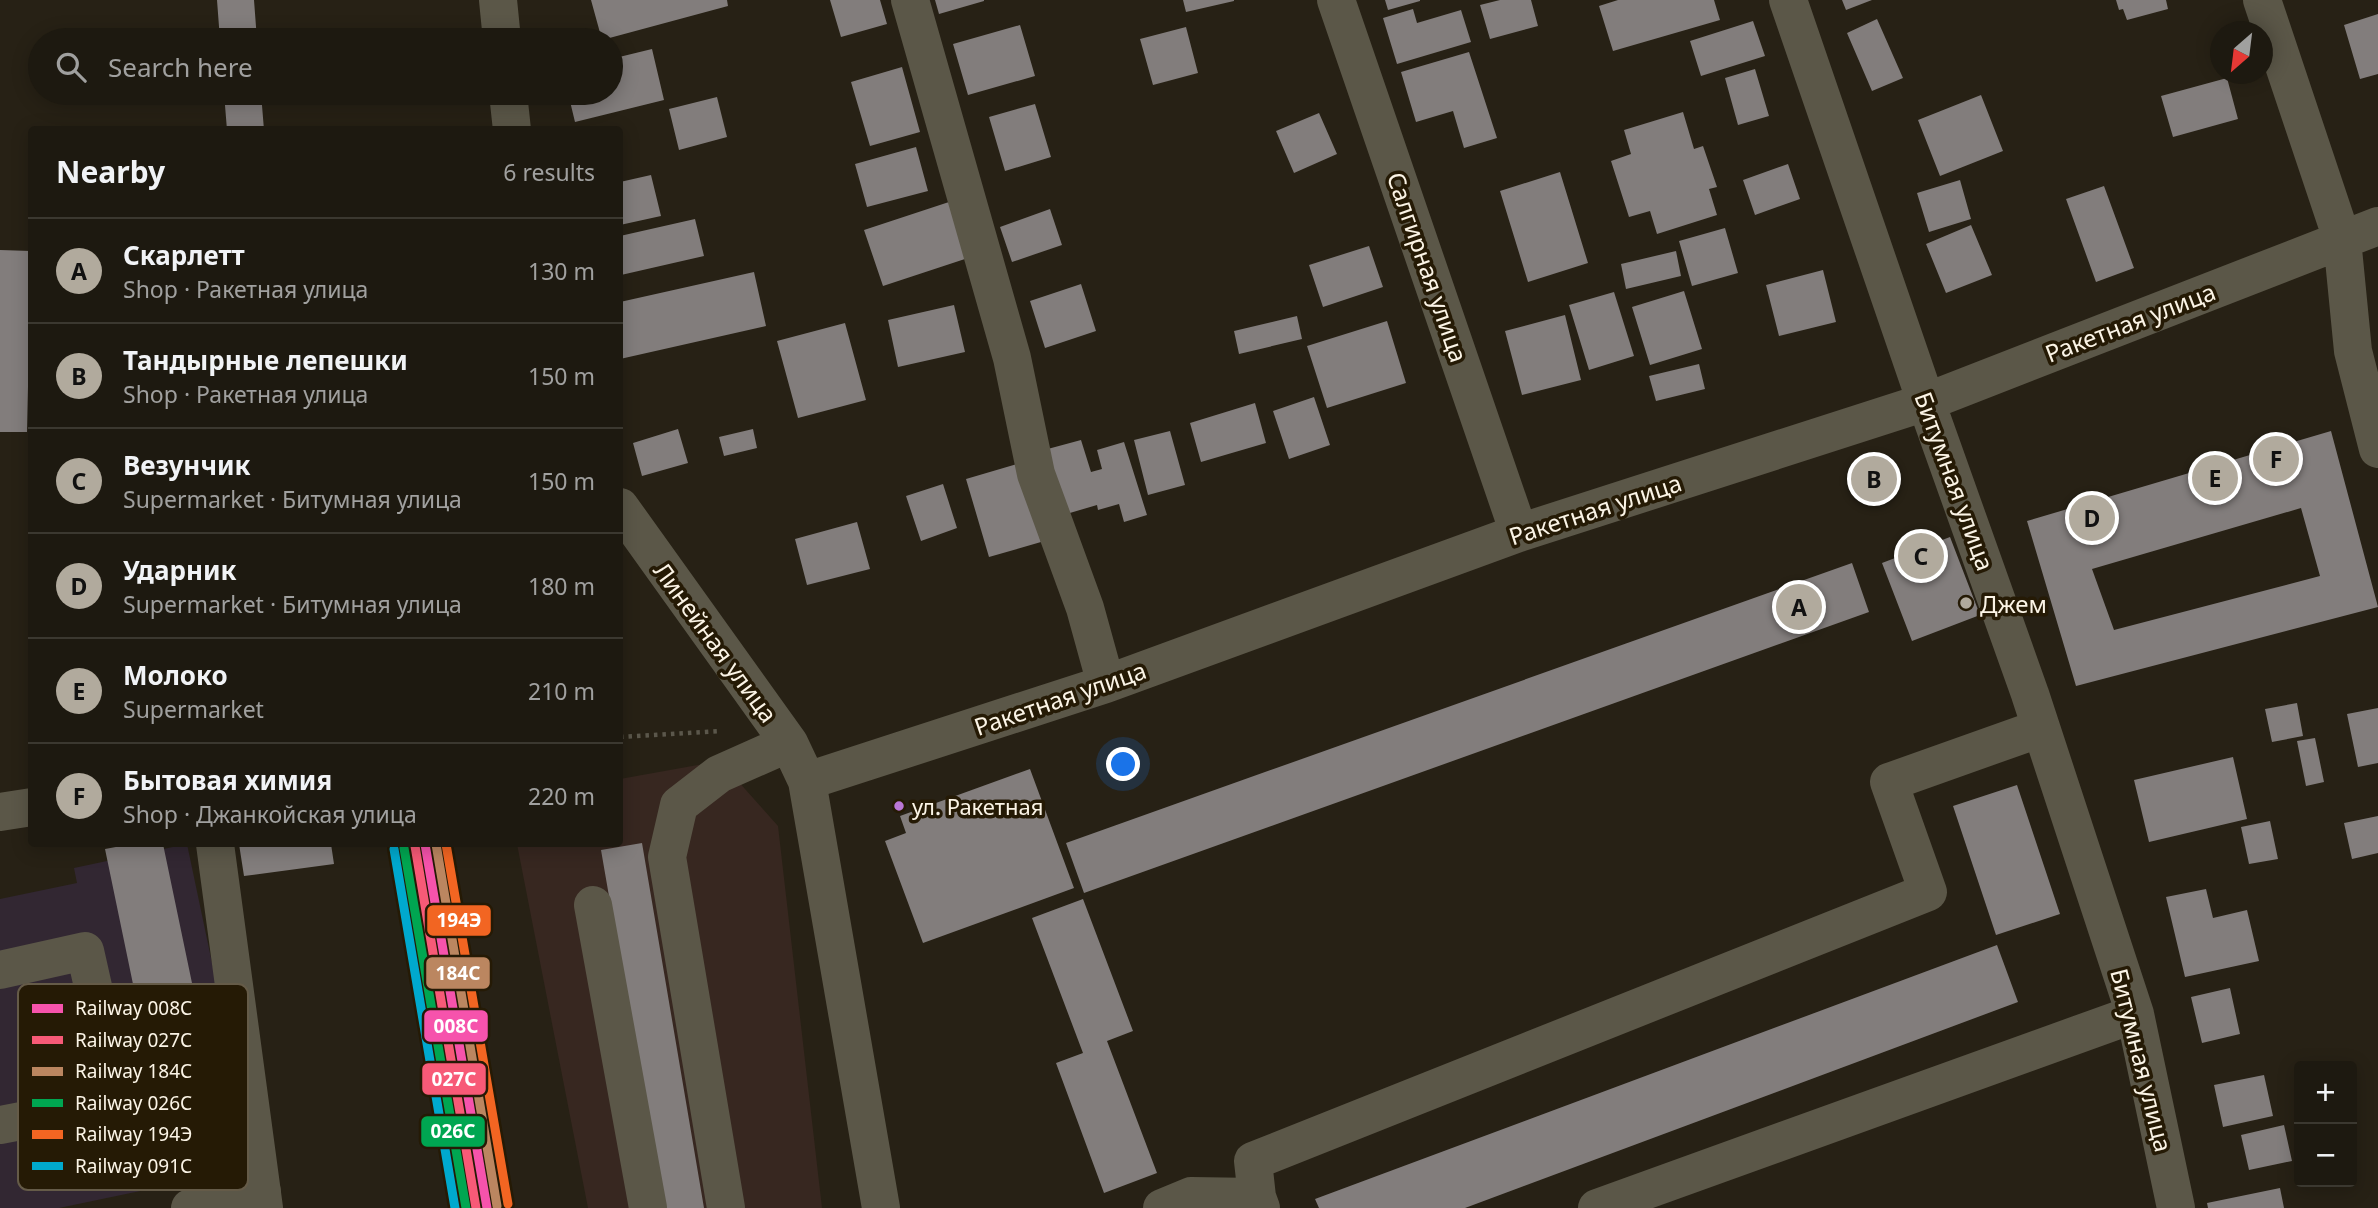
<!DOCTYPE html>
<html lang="en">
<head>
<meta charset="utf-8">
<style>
  :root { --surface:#1d1910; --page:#2a261e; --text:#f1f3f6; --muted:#a0a09f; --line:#3b3830; --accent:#b1aa9d }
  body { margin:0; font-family:"Noto Sans",sans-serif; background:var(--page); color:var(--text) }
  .controls { position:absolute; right:21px; bottom:21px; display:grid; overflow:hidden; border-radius:7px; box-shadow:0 4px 18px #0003 }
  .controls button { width:63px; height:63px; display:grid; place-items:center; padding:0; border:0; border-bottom:2px solid var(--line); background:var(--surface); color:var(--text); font:35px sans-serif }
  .compass { position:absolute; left:2210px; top:21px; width:63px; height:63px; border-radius:50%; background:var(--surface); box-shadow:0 4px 18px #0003; rotate:208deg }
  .you { position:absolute; left:1124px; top:765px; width:24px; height:24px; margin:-18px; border:5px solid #fff; border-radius:50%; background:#1a73e8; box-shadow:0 0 0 10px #1a73e833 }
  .badge { display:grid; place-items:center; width:46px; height:46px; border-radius:50%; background:var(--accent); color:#111; font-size:23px; font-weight:700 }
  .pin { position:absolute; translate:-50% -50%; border:4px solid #fff; box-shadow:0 2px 7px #0006 }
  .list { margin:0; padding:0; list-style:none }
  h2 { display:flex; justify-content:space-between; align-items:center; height:91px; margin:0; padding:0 28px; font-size:30px }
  h2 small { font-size:23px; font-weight:400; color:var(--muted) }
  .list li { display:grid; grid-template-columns:46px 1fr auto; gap:21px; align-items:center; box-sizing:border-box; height:105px; padding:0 28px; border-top:2px solid var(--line) }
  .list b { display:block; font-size:26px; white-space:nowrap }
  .list p { margin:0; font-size:23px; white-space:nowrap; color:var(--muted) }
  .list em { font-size:23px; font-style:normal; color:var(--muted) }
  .icon { flex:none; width:38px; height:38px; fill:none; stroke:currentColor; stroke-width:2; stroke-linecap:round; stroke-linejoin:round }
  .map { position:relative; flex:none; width:2378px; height:1208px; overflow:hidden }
  .search { position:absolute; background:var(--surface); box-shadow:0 4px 18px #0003; left:28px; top:28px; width:595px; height:77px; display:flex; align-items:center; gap:18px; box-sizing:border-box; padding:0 24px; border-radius:38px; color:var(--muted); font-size:26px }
  .panel { position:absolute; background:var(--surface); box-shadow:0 4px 18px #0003; left:28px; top:126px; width:595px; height:721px; border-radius:7px }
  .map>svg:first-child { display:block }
  .commercial { fill:#322732 }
  .industrial { fill:#372720 }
  .building { fill:#827d7c; fill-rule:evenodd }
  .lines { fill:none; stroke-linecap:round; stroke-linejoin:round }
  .path { stroke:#5b574b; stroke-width:4.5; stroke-dasharray:3.5 5; stroke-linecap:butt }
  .minor { stroke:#5b5748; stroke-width:38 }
  .rail-1-casing { stroke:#251a05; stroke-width:14 }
  .rail-2-casing { stroke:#251a05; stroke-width:14 }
  .rail-3-casing { stroke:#251a05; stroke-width:14 }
  .rail-4-casing { stroke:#251a05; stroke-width:14 }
  .rail-5-casing { stroke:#251a05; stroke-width:14 }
  .rail-6-casing { stroke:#251a05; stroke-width:14 }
  .rail-1 { stroke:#f653ac; stroke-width:9 }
  .rail-2 { stroke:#f75a77; stroke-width:9 }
  .rail-3 { stroke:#bb8660; stroke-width:9 }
  .rail-4 { stroke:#00a651; stroke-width:9 }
  .rail-5 { stroke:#f26522; stroke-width:9 }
  .rail-6 { stroke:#00a9ce; stroke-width:9 }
  .poi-dot { fill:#b1aa9d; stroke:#251a05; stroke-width:2.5 }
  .bus-dot { fill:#ba77d6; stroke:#251a05; stroke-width:2.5 }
  .labels { text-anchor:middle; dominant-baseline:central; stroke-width:7; stroke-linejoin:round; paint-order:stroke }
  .bus-label { font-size:22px; fill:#fbf4e6; stroke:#251a05; text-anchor:start }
  .street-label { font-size:24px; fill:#fbf4e6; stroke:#251a05 }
  .poi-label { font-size:24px; fill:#fbf4e6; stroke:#251a05; text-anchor:start }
  .key { fill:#251a05; stroke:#655b48; stroke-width:2 }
  .key-label { font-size:19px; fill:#fbf4e6 }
  .line-badge { stroke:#251a05; stroke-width:2.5 }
  .badge-label { font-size:19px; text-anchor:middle; font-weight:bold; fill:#fff }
</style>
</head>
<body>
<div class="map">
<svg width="2378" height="1208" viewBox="0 0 2378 1208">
  <rect width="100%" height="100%" fill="#272115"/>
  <path class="commercial" d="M 187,844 L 255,1167 L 59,1208 L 0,1208 L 0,899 L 77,883 L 74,868 Z"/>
  <path class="industrial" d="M 720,761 L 778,826 L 822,1208 L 588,1208 L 517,844 L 620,844 L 620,779 Z"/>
  <path class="building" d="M 217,0 L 254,0 L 257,40 L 220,40 Z
    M 591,0 L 727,0 L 728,6 L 602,40 Z
    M 830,0 L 880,0 L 887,24 L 841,37 Z
    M 935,0 L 984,0 L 984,1 L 939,14 Z
    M 1183,0 L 1234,0 L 1234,1 L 1186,12 Z
    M 1385,0 L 1420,0 L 1420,1 L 1388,10 Z
    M 1500,0 L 1531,0 L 1538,26 L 1490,39 L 1480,5 Z
    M 1618,0 L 1714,0 L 1720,20 L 1613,51 L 1599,6 Z
    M 1842,0 L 1872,0 L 1846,10 Z
    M 2116,0 L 2166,0 L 2168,9 L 2127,20 L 2123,9 L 2119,10 Z
    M 1413,9 L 1417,23 L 1461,10 L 1471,42 L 1397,64 L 1383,18 Z
    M 2378,14 L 2378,74 L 2360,79 L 2344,25 Z
    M 1877,19 L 1903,78 L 1872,91 L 1847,33 Z
    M 1753,21 L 1765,56 L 1701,76 L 1690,41 Z
    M 1020,25 L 1035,76 L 968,95 L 953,44 Z
    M 1186,27 L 1198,73 L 1153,85 L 1140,39 Z
    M 652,49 L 664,100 L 575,122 L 568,93 L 611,93 L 611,59 Z
    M 1469,52 L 1497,138 L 1464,148 L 1453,111 L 1416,122 L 1401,72 Z
    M 902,67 L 920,132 L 870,146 L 851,82 Z
    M 1755,69 L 1769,116 L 1738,125 L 1725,78 Z
    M 2227,78 L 2238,119 L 2173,137 L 2161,96 Z
    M 224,93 L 261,93 L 264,130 L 227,130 Z
    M 1981,95 L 2003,151 L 1940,176 L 1918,120 Z
    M 717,97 L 727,137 L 679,150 L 669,109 Z
    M 1035,104 L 1051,157 L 1005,171 L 989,117 Z
    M 1683,112 L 1694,149 L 1703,146 L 1717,187 L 1709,189 L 1717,215 L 1657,234 L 1650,211 L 1629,217 L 1611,161 L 1631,154 L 1624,130 Z
    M 1319,113 L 1337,154 L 1294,173 L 1276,131 Z
    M 916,147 L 928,191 L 867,207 L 855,164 Z
    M 1788,164 L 1800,199 L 1755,215 L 1743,180 Z
    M 1560,172 L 1588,263 L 1528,282 L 1500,191 Z
    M 651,175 L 661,216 L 620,225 L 620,182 Z
    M 1960,180 L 1971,219 L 1929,232 L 1917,193 Z
    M 2104,186 L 2134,268 L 2096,282 L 2066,199 Z
    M 952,201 L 971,257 L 883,286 L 864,230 Z
    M 1050,209 L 1062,245 L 1012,262 L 1000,227 Z
    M 695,219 L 704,256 L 621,275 L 620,236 Z
    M 1971,225 L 1992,275 L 1946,293 L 1926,244 Z
    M 1725,228 L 1738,273 L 1692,286 L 1679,241 Z
    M 1369,246 L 1383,287 L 1323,307 L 1309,265 Z
    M 0,250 L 31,251 L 27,432 L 0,432 Z
    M 1676,251 L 1681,276 L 1626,289 L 1621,264 Z
    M 1823,270 L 1836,322 L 1779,336 L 1766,285 Z
    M 754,272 L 766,326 L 620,359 L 620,302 Z
    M 1081,284 L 1096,331 L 1045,348 L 1030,301 Z
    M 1684,291 L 1702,349 L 1650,365 L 1632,307 Z
    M 1614,292 L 1634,356 L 1589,370 L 1569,305 Z
    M 954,305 L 965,352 L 898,367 L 888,320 Z
    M 1565,315 L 1581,380 L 1522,395 L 1505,331 Z
    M 1297,316 L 1302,339 L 1239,354 L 1234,331 Z
    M 1387,321 L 1406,383 L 1327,408 L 1307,346 Z
    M 845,323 L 866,400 L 798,418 L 777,341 Z
    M 1699,364 L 1705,389 L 1656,401 L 1649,376 Z
    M 1314,397 L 1330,445 L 1289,459 L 1273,411 Z
    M 1255,403 L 1266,443 L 1201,462 L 1190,423 Z
    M 678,429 L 688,463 L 642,476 L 633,443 Z
    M 753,429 L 757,448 L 724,456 L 719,437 Z
    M 1170,431 L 1185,485 L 1148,495 L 1134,440 Z
    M 2331,431 L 2378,607 L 2076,686 L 2027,521 ZM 2301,508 L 2320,576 L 2114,630 L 2092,569 Z
    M 1081,440 L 1091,472 L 1102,469 L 1097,450 L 1124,442 L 1147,515 L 1124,522 L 1119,504 L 1098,510 L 1097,505 L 1063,515 L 1044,450 Z
    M 1017,464 L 1041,542 L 989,557 L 966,479 Z
    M 943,484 L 957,528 L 921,541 L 906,496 Z
    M 857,522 L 870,569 L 807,585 L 795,539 Z
    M 1950,537 L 1980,615 L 1912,641 L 1882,563 Z
    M 1852,563 L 1869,612 L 1084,893 L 1066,843 Z
    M 2297,703 L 2303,736 L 2272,742 L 2265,709 Z
    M 2378,708 L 2378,763 L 2358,767 L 2347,714 Z
    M 2315,738 L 2324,782 L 2306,786 L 2297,741 Z
    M 2233,757 L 2247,819 L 2149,842 L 2134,780 Z
    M 1030,769 L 1074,888 L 923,943 L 885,841 L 906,833 L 900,816 Z
    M 2017,785 L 2060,914 L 1996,935 L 1953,806 Z
    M 2378,816 L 2378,853 L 2352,859 L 2344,823 Z
    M 2270,821 L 2278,859 L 2249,864 L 2241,827 Z
    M 642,843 L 704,1208 L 663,1208 L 601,850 Z
    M 132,844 L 163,844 L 207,1055 L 150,1066 L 105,849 Z
    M 239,844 L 331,844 L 334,864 L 244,876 Z
    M 2206,889 L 2213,918 L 2247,910 L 2259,961 L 2185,977 L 2166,897 Z
    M 1083,899 L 1133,1031 L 1107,1041 L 1157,1173 L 1104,1193 L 1056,1063 L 1083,1053 L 1032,918 Z
    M 1997,945 L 2018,1002 L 1465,1208 L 1319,1208 L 1315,1199 Z
    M 2230,988 L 2240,1034 L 2202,1043 L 2191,997 Z
    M 2264,1075 L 2273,1116 L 2223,1127 L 2214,1085 Z
    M 2284,1125 L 2292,1161 L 2249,1170 L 2241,1135 Z
    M 2280,1188 L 2284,1208 L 2208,1208 L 2207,1203 Z"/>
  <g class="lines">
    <path class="path" d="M 620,737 L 720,731"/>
    <path class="minor" d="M 498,0 L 502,40
      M 910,0 L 1012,358 L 1036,474 L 1085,608 L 1106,684
      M 1336,0 L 1519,533
      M 1788,0 L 1926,402 L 2030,694 L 2135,1014 L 2176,1208
      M 2262,0 L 2342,239 L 2353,351 L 2378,449
      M 508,93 L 512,130
      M 620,507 L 789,743 L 807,781 L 881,1208
      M 807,781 L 1106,684 L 1519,533 L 1926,402 L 2378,226
      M 0,812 L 32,807
      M 215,844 L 264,1208
      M 593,905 L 648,1208
      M 0,970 L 85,951 L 119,1102 L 0,1125
      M 1257,1197 L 1253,1161 L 1928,892 L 1889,782 L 2041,728
      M 190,1208 L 262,1191
      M 726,1208 L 667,857 L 679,805 L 719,774 L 789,743
      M 1162,1208 L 1191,1196 L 1257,1197 L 1261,1208
      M 1597,1208 L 2135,1014"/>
    <defs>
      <path id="rail-1" d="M 425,844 L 487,1208"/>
      <path id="rail-2" d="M 415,846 L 476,1208"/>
      <path id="rail-3" d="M 436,844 L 497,1206"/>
      <path id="rail-4" d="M 404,848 L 466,1208"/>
      <path id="rail-5" d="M 446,844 L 508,1204"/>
      <path id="rail-6" d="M 394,849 L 455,1208"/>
    </defs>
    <use href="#rail-1" class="rail-1-casing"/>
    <use href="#rail-2" class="rail-2-casing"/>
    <use href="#rail-3" class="rail-3-casing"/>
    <use href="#rail-4" class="rail-4-casing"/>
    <use href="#rail-5" class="rail-5-casing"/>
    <use href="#rail-6" class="rail-6-casing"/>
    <use href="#rail-1" class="rail-1"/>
    <use href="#rail-2" class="rail-2"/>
    <use href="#rail-3" class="rail-3"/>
    <use href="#rail-4" class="rail-4"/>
    <use href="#rail-5" class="rail-5"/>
    <use href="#rail-6" class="rail-6"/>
  </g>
  <circle class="poi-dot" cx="1966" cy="603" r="7"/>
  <circle class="bus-dot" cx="899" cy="806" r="6"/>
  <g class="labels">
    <g class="bus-label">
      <text x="912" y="806">ул. Ракетная</text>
    </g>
    <g class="street-label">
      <text transform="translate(1428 267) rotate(71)">Салгирная улица</text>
      <text transform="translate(2130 322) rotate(-21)">Ракетная улица</text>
      <text transform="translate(1955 481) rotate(70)">Битумная улица</text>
      <text transform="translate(1595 509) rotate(-18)">Ракетная улица</text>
      <text transform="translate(716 642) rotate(54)">Линейная улица</text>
      <text transform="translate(1060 698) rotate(-19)">Ракетная улица</text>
      <text transform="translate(2142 1060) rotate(76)">Битумная улица</text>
    </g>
    <g class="poi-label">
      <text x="1980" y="603">Джем</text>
    </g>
  </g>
  <rect x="18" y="984" width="230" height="206" rx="10" class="key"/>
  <rect x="32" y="1004" width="31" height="9" fill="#f653ac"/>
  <rect x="32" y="1036" width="31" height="8" fill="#f75a77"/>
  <rect x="32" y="1067" width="31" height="9" fill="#bb8660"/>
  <rect x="32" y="1099" width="31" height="8" fill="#00a651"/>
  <rect x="32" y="1130" width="31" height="9" fill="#f26522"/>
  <rect x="32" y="1162" width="31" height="8" fill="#00a9ce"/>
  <g class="key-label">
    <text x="75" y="1015">Railway 008С</text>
    <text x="75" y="1047">Railway 027С</text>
    <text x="75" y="1078">Railway 184С</text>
    <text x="75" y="1110">Railway 026С</text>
    <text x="75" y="1141">Railway 194Э</text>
    <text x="75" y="1173">Railway 091С</text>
  </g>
  <g class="line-badge">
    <rect x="426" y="904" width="66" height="33" rx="7" fill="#f26522"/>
    <rect x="425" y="956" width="66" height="34" rx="7" fill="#bb8660"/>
    <rect x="423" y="1009" width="66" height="34" rx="7" fill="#f653ac"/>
    <rect x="421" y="1062" width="66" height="34" rx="7" fill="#f75a77"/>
    <rect x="420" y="1115" width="66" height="33" rx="7" fill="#00a651"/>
  </g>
  <g class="badge-label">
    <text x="459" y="927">194Э</text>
    <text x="458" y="980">184С</text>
    <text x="456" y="1033">008С</text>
    <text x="454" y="1086">027С</text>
    <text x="453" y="1138">026С</text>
  </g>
</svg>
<div class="controls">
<button>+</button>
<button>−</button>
</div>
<svg class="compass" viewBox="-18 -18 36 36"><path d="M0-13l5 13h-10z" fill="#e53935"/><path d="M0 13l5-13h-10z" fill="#a0a09f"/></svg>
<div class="you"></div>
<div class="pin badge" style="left:1799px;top:607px">A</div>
<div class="pin badge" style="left:1874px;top:479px">B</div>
<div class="pin badge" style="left:1921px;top:556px">C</div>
<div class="pin badge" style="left:2092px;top:518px">D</div>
<div class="pin badge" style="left:2215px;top:478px">E</div>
<div class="pin badge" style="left:2276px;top:459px">F</div>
<div class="search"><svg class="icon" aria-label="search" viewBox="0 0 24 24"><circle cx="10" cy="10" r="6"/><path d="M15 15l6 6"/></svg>Search here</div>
<section class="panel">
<h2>Nearby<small>6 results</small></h2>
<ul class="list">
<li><span class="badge">A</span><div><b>Скарлетт</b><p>Shop · Ракетная улица</p></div><em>130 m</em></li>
<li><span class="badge">B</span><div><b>Тандырные лепешки</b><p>Shop · Ракетная улица</p></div><em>150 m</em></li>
<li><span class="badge">C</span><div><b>Везунчик</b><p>Supermarket · Битумная улица</p></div><em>150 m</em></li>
<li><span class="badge">D</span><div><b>Ударник</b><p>Supermarket · Битумная улица</p></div><em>180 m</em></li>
<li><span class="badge">E</span><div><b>Молоко</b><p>Supermarket</p></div><em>210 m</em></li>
<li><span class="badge">F</span><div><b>Бытовая химия</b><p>Shop · Джанкойская улица</p></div><em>220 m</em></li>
</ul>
</section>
</div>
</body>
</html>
